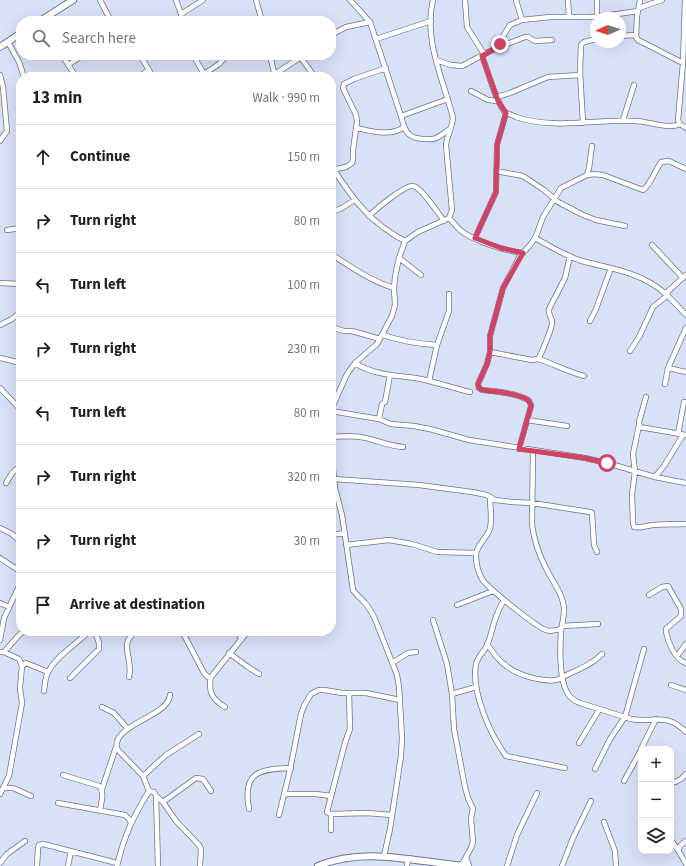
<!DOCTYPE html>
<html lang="en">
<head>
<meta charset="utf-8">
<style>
  :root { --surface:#fff; --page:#f2f2f2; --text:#222; --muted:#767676; --line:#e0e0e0 }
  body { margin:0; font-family:"Source Sans 3",sans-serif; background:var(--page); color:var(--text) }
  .controls { position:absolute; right:12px; bottom:12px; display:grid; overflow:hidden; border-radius:8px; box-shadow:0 4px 16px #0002 }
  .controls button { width:36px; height:36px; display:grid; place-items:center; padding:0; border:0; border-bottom:1px solid var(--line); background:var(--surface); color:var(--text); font:20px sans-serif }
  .compass { position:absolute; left:590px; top:12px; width:36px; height:36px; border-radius:50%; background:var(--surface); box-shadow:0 4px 16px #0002; rotate:267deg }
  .stop { position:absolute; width:12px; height:12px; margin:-9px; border:3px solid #d14263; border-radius:50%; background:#fff }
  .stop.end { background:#d14263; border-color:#fff; box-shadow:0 1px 4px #0008 }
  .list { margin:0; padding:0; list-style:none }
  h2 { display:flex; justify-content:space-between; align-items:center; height:52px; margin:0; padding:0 16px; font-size:17px }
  h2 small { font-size:13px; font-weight:400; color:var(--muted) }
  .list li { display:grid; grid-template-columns:26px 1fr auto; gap:12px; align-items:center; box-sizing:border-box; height:64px; padding:0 16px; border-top:1px solid var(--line) }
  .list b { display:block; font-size:15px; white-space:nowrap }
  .list em { font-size:13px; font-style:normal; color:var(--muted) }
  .icon { flex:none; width:22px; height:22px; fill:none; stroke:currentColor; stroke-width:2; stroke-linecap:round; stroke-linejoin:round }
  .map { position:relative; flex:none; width:686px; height:866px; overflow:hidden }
  .search { position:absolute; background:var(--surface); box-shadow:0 4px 16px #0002; left:16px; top:16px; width:320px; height:44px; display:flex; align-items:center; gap:10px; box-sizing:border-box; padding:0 14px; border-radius:16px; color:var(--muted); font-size:15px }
  .panel { position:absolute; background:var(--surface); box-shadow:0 4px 16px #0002; left:16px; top:72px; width:320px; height:564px; border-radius:16px }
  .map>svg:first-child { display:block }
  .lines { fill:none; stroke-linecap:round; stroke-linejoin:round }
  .street-casing { stroke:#6d758a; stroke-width:6 }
  .secondary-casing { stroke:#6d758a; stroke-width:8 }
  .street { stroke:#fff; stroke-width:4.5 }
  .secondary { stroke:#fff; stroke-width:6 }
  .route { stroke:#d14263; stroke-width:5 }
</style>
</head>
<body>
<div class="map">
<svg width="686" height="866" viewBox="0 0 686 866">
  <rect width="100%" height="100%" fill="#d7e1f8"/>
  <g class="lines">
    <defs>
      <path id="street" d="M 100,0 L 111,21
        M 176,0 L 181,14 L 182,21
        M 256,0 L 262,21
        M 350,0 L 370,22 L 401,116 L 448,99
        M 465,0 L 467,27 L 484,54
        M 516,0 L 522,20
        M 568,0 L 569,17
        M 597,0 L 597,17
        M 640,0 L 637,16 L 636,37 L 638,40 L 683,63
        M 685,0 L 683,63 L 678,120 L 680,124 L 686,128
        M 639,8 L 662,0
        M 181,14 L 203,0
        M 307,21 L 310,20
        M 331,35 L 346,27 L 370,22
        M 620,36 L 635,35
        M 376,39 L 431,21
        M 8,42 L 19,62 L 24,77
        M 500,44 L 507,44 L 525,37 L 528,37 L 535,41 L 552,40
        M 62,55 L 76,77
        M 140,55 L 153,77
        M 193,55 L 204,74 L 219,64 L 227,55
        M 270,55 L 275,77
        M 482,56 C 487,68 497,105 505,112 C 508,114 513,115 516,117 C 555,130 595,119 635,121 C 648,121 669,130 680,124
        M 301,58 L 315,77
        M 436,60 L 451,65 L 462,66 L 496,48 L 510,25 L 522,20 L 550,17 L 597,17 L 638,11
        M 68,65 L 83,55
        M 275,74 L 304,55
        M 0,75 L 3,87 L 7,131 L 0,141
        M 139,77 L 148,70
        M 471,91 L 488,100 L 498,101
        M 497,97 L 510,93 L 548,77 L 580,75
        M 401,116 C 405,130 406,138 423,139 C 427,139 432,140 436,138 C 441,136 445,132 450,129
        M 623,120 L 634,85
        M 583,123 L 580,72 L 581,45 L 584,42 L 596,39
        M 356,128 C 371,131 391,137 404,127
        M 331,170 L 346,167 L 352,163 L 353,159 L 353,150 L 357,122 L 356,115 L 343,88 L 344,84 L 354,79 L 386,68
        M 334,170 C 354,201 372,224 405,241
        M 496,171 L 523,176 L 544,190 L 558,202 L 583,215 L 596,220 L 625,226
        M 587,175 L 589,168 L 592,146
        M 331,212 L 340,209 L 355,200
        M 369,216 C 375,210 406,184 413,186 C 421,187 438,213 444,221
        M 449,218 C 453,222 456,226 460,230 C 473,241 506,251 523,253
        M 7,230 L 21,228
        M 475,238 L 496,192 L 497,145 L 506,113
        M 535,238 C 550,246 565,256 582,261 C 603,267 627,270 647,281 C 663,289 674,302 686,315
        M 652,245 L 683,278
        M 331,254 C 351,267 371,281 394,288
        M 399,258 L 421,275
        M 0,283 L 21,284
        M 666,293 L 686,275
        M 590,321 L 596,309 L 611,268
        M 0,325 L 12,319 L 21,312
        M 331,327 L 344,331 L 352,331 L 380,339
        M 383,335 C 401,341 418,344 437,345
        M 630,351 L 639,337 L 653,307 L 668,295
        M 490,352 L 532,360 L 538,359 C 541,355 553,326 552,322 C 552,317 548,315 549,309 L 565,278 L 570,256
        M 0,358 L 21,363
        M 538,359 C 554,364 568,372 584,376
        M 355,363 C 375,376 399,375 421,379 C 438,383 454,388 470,392
        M 668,368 L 686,328
        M 429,381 L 437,345 L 449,311 L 449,294
        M 665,384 L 668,368 L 686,372
        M 0,388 L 21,410
        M 646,397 L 639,422 L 640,427 L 686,435
        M 331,410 L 347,374 L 355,363 L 377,344 L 392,316 L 395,305 L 394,288 L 395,277 L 399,258 L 405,241 L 418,232 L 449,218 L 452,210 L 446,145 C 447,136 452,128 453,118 C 444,81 423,40 433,0
        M 331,411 L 379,419 L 391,424 L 414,426 L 430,429 L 469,440 L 585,458 L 607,463 L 655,477 L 686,483
        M 379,419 L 382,404 L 385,402 L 390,375
        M 527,420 L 567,426
        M 639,425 L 633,454 L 635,472 L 632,494 L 633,523 L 634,527 C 639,528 642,527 647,526 C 660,523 673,525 686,524
        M 678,434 L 684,402
        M 331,437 C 340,437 350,435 360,437 C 375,439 387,446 403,447
        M 519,449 L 531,406 C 530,403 531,402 528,400 C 518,394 494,391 482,390 L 479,388 L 478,384 L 487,364 L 490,352 L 490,336 L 503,288 L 520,256 L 531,244 L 536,236 L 543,217 L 561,188 L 587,175 L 594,174 L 603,175 L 643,190 C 649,187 656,169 661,162 L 669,161 L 686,169
        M 331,450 L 335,488 L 342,515 L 353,590 C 357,596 362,599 366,604 C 370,609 372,613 375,619 L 397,675 L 399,687 L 402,738 L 401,756 L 390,829 L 384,856
        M 533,451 L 532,525 C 534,539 539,555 546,568 C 552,581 564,595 564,610 C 564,617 562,624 561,631 C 560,647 559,680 568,694 C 571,699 575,701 580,703 L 631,719 C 655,723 666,712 686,732
        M 655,477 L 664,466 L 683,435
        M 334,479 L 419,485 L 472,492 L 487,495 L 495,500 L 512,502 L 532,503 L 590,512 L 592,513 L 594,545 L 597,552
        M 6,483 C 10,477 13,468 21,468
        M 490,498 C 490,508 493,522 489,531 C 485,540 476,546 476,555 C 476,564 478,572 482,579 C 488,588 536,627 546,630 C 551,632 556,630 561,629
        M 0,528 L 12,534 L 21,542
        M 331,535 L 345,533
        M 346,545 L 389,540 L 412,544 L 437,552 L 476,553
        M 0,558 L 21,572
        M 649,595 L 662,587 L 668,586 L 681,609 L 681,616 L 666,629 L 666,632 C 668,642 675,660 686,663
        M 504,600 C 501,605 498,611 496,617 C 493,625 491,635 488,643 C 485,651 478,656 476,664 C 471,692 490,734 506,756 L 565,768
        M 0,603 L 9,607
        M 457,605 L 493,591
        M 433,620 L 447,664 L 452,694 L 454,729 L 465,787 L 468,798 L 473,809 L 471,818 L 473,842 L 471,848 L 461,866
        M 562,626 L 598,624
        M 182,631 L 204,673 L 208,677 L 211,677 L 248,631
        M 237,631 L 241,638
        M 0,640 L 4,618 L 21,582
        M 487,644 C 492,651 497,659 504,664 C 516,675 541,682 557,680 C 572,671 590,667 602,654
        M 0,652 L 4,652 L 19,659 L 22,666 L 20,688 L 22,703 L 9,776 L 0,794
        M 4,652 L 19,635 L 24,631
        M 229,653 L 248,667 L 259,674
        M 677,656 L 686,644
        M 392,663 L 408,653 L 416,652
        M 22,666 L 26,663 L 48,672
        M 129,677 C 134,659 117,643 137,631
        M 211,677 C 208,692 212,699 225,707
        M 70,678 L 99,649 L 99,643 L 95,631
        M 671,685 L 686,690
        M 44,691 C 45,685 45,677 48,672 C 57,655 76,645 89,631
        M 349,693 L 350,729 L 345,743 L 327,812 L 331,814 L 367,813 L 392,815
        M 452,694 L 476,687
        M 102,707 L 114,713 L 127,728
        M 579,743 L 599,710
        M 641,749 L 656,719
        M 595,769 L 610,739 L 625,717 L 644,649
        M 63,775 L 99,786 C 105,792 101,802 100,811
        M 143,776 L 166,755 L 199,734
        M 624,781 L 641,750
        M 675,782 L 681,779 L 686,774
        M 3,788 L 13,788 L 31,796
        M 102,789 L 116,747
        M 285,794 L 316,794 L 331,796
        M 156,796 L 163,802 L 176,821 L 199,845 L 201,849 L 200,866
        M 163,802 L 196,778 L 203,779 L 211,791
        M 58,803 L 125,815 L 129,819 L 131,823
        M 249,809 C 242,772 259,769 291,768
        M 331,814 L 331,830
        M 279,815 L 290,770 L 301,714 L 304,706 L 311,694 L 319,690 L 324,690 L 342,693 L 366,693 L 400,700
        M 604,822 L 615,851 L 616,866
        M 671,840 L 678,850
        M 686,841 L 681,845 L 678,850 L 686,864
        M 466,857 L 469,866
        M 0,863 L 7,854 L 25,841
        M 37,866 L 38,848 L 39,845 L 43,844 L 117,863
        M 68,866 L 71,851
        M 117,866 C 124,836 133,817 149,791
        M 158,866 L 156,796 L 154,792 L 149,791 L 143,776 L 117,749 C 111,724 169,717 170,695
        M 407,866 L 408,858
        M 507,866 L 517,835 L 537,793
        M 562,866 L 573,838 L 591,801"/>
      <path id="secondary" d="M 40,21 L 73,0
        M 0,47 L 21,33
        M 318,866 C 365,846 416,862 464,866"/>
    </defs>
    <use href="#street" class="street-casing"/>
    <use href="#secondary" class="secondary-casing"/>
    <use href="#street" class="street"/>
    <use href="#secondary" class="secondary"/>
  </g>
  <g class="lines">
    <path class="route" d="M 500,44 L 496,48 L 482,56 L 498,101 L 506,113 L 497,145 L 496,192 L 475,238 L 501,248 L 523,253 L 503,288 L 490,336 L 490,352 L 487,364 L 478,384 L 479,388 L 482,390 C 492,391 520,394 528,400 C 530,402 530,403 531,406 L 519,449 L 585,458 L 607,463"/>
  </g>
</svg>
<div class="controls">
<button>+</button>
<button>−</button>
<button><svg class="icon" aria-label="layers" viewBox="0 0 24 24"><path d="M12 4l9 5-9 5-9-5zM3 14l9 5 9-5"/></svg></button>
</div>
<svg class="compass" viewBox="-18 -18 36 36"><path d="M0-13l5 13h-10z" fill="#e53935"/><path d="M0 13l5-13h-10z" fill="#767676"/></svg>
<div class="stop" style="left:607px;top:463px"></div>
<div class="stop end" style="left:500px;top:44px"></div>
<div class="search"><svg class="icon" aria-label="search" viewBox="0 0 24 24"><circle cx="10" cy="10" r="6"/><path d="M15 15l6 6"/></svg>Search here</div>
<section class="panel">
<h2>13 min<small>Walk · 990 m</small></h2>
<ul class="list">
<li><svg class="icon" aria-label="ahead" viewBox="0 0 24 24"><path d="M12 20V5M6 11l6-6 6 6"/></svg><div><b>Continue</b></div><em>150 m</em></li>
<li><svg class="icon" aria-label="right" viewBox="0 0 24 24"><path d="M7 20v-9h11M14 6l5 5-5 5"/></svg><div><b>Turn right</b></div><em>80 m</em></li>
<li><svg class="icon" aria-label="left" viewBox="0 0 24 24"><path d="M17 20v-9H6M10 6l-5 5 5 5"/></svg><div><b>Turn left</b></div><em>100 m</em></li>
<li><svg class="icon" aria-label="right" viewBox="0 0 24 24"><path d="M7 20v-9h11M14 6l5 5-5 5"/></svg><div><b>Turn right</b></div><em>230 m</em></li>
<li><svg class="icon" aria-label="left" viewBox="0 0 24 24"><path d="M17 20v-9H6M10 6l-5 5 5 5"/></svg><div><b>Turn left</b></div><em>80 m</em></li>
<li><svg class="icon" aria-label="right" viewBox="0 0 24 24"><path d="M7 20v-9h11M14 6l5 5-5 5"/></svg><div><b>Turn right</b></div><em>320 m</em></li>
<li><svg class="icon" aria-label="right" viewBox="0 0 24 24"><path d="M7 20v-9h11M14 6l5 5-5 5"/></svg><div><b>Turn right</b></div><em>30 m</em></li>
<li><svg class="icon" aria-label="arrive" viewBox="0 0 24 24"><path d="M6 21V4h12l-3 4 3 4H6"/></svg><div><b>Arrive at destination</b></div></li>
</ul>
</section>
</div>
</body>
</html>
